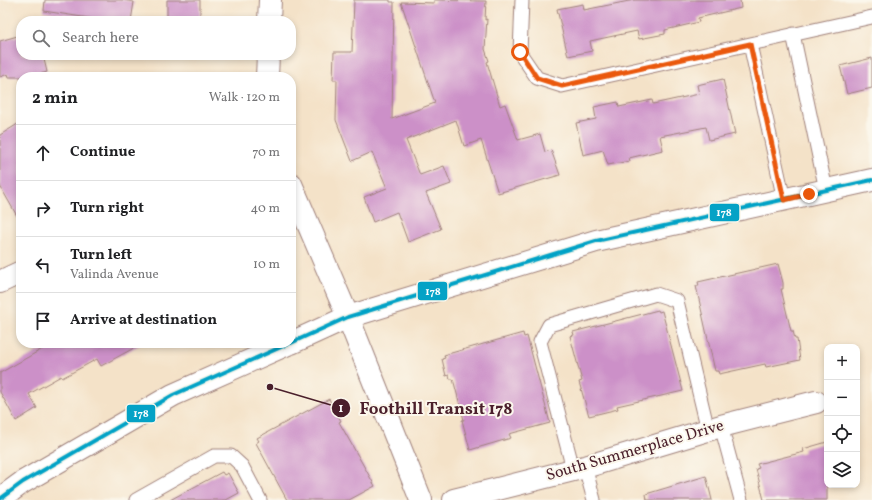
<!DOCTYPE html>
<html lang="en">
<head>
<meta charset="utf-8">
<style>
  :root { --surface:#fff; --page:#f6f6f6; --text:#202124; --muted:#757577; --line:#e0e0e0 }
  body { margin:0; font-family:Vollkorn,serif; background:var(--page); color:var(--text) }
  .controls { position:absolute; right:12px; bottom:12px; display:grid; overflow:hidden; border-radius:8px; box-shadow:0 2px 6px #0003 }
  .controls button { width:36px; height:36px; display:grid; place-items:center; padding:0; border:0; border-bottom:1px solid var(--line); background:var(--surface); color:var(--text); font:20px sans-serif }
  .stop { position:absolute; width:12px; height:12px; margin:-9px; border:3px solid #ea580c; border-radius:50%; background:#fff }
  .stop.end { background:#ea580c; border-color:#fff; box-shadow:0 1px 4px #0008 }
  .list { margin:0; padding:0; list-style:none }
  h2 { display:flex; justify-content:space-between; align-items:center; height:52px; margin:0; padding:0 16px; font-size:17px }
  h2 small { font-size:13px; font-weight:400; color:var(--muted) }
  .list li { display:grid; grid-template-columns:26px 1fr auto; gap:12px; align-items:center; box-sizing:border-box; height:56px; padding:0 16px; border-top:1px solid var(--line) }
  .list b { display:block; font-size:15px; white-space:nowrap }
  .list p { margin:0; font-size:13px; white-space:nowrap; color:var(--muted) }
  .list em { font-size:13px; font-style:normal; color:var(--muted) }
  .icon { flex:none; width:22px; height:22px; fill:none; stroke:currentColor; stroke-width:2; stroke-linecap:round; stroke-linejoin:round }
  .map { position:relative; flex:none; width:872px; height:500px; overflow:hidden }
  .search { position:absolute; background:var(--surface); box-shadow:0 2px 6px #0003; left:16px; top:16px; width:280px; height:44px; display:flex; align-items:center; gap:10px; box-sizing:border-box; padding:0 14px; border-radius:16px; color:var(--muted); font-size:15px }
  .panel { position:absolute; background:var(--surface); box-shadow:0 2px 6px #0003; left:16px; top:72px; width:280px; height:276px; border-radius:16px }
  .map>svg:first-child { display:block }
  .building { fill:#cc90c8 }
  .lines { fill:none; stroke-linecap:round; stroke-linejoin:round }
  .lane-casing { stroke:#9f807a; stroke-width:15 }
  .street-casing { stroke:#9f807a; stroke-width:24 }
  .secondary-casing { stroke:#9f807a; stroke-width:24 }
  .lane { stroke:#fff; stroke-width:13 }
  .street { stroke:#fff; stroke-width:22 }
  .secondary { stroke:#fff; stroke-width:22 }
  .bus-1-casing { stroke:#fbf7ec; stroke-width:7 }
  .bus-1 { stroke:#04a2c6; stroke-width:4 }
  .route { stroke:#ea580c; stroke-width:5 }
  .labels { text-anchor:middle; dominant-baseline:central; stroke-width:4; stroke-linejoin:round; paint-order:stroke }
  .street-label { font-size:16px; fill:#4a1f2b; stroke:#fbf7ec }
  .leader { fill:none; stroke:#4a1f2b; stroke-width:1.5 }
  .callout-dot { fill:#4a1f2b; stroke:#fbf7ec; stroke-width:1.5 }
  .mark-label { font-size:12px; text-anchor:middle; font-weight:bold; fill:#fff }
  .callout-label { font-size:17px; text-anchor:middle; font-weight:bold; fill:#4a1f2b; stroke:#fbf7ec; stroke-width:4; stroke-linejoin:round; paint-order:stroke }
  .line-badge { stroke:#fbf7ec; stroke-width:1.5 }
  .badge-label { font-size:11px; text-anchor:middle; font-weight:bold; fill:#fff }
</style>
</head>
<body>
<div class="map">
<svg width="872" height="500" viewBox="0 0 872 500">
  <rect width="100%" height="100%" fill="#fbf7ec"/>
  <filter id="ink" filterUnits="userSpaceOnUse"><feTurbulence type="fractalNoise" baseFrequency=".025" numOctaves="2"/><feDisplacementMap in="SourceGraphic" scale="8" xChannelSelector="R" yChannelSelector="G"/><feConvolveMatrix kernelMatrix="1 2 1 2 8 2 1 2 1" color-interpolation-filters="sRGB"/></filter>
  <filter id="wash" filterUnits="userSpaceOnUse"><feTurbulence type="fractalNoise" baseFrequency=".012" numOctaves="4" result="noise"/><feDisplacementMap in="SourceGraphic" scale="16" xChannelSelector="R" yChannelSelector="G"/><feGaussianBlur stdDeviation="0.9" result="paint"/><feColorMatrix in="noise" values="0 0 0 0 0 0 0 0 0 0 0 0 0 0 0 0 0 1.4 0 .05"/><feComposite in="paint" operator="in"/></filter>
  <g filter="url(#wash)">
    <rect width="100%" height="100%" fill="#f4e2c8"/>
    <g id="blocks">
      <path class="building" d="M 45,0 L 123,0 L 134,2 L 131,21 L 108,21 L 44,11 Z
        M 167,0 L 200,0 L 200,21 L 167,21 Z
        M 354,0 L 390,0 L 390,2 L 394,2 L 392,119 L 435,103 L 401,2 L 434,3 L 434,0 L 486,1 L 485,20 L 487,19 L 485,49 L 489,61 L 487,62 L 500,106 L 505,104 L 518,140 L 540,134 L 545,152 L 551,150 L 560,175 L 498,193 L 481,140 L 464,146 L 456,120 L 406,140 L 420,175 L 444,166 L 451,184 L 426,193 L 441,229 L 408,242 L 397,212 L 373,222 L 364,197 L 387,188 L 372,152 L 352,161 L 336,120 L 337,80 L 333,80 L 334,52 L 352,52 Z
        M 634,0 L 740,0 L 741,8 L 698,18 L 699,22 L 665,30 L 665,34 L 639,39 L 637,31 L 590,41 L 592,51 L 568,56 L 557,9 L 583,4 L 584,10 Z
        M 21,35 L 21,55 L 43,55 L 47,72 L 30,77 L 9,77 L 8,74 L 0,77 L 0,41 Z
        M 872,58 L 872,88 L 847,94 L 840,66 Z
        M 723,79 L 735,134 L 709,140 L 706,127 L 660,136 L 663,150 L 629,158 L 630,161 L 608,165 L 603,150 L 583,155 L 576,123 L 596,119 L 594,107 L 618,102 L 619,107 L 652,100 L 653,104 L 699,94 L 697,85 Z
        M 21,122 L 21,223 L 0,186 L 0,135 Z
        M 778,264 L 783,283 L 783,289 L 781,289 L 791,331 L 793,331 L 795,339 L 797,339 L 800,360 L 766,367 L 765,364 L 719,374 L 718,371 L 715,371 L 696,286 L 699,286 L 698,282 Z
        M 658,310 L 659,312 L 662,311 L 683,391 L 617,406 L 618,409 L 589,416 L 579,382 L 582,381 L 570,336 L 574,335 L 573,332 Z
        M 523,333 L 524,337 L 527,336 L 550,423 L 509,434 L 511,438 L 470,450 L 462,420 L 464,420 L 453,379 L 450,379 L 449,375 L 446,376 L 442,359 L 445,358 L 444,355 Z
        M 53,343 L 143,343 L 101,366 L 97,359 L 62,378 L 61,376 L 29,394 L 37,408 L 16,421 L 0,392 L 0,373 Z
        M 329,399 L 341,421 L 339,422 L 375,486 L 349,500 L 287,500 L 256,443 L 259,441 L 257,438 Z
        M 827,442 L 827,500 L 764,500 L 756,469 L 759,468 L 757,464 L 804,452 L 803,449 Z
        M 222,472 L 224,475 L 228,473 L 239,493 L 226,500 L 170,500 Z
        M 706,476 L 712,500 L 647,500 L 646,494 Z"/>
    </g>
  </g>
  <g filter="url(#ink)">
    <use href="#blocks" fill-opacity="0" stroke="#9f807a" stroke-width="1"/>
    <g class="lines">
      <defs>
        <path id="lane" d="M 522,0 L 520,53 L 537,78 L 562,86 L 872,17
          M 793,34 L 826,190
          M 750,44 L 784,200
          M 721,426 L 741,500
          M 585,467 L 594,500
          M 573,469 L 540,342 L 549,325 L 656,294 L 677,301 L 708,430
          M 136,500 L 214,456 L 231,456 L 242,466 L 260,500"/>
        <path id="street" d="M 269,21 L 270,0
          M 267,77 L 268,55
          M 291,184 L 348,317 L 421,500
          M 0,282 L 21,272
          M 454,500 L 585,467 L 721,426 L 816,402"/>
        <path id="secondary" d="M 291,343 L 348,317 L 596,241 L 872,180
          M 0,499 L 23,482 L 173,395 L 290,343"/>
      </defs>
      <use href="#lane" class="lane-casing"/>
      <use href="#street" class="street-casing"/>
      <use href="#secondary" class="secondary-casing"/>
      <use href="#lane" class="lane"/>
      <use href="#street" class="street"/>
      <use href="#secondary" class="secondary"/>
      <defs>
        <path id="bus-1" d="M 291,343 L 348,317 L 596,241 L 872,180
          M 0,499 L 23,482 L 173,395 L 290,343"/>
      </defs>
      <use href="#bus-1" class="bus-1-casing"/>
      <use href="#bus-1" class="bus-1"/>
    </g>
  </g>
  <g class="lines" filter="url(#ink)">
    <path class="route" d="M 520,52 L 537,78 L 562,86 L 750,44 L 784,200 L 809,194"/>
  </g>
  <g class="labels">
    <g class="street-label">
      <text transform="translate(635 451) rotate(-16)">South Summerplace Drive</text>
    </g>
  </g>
  <path class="leader" d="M270 387L341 408"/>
  <g class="callout-dot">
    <circle cx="270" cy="387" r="4"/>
    <circle cx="341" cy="408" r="10"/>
  </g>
  <g class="mark-label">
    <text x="341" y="412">1</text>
  </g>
  <g class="callout-label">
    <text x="436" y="414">Foothill Transit 178</text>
  </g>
  <g class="line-badge">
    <rect x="709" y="203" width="31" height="19" rx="4" fill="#04a2c6"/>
    <rect x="417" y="281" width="31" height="20" rx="4" fill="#04a2c6"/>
    <rect x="126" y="404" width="30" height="19" rx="4" fill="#04a2c6"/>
  </g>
  <g class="badge-label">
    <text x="724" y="216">178</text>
    <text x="433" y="295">178</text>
    <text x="141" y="417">178</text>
  </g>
</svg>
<div class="controls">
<button>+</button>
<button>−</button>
<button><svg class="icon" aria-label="locate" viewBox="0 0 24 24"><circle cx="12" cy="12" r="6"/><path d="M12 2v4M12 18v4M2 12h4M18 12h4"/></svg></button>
<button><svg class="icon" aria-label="layers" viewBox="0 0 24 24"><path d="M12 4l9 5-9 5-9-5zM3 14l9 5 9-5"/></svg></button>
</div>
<div class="stop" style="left:520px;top:52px"></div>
<div class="stop end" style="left:809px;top:194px"></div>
<div class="search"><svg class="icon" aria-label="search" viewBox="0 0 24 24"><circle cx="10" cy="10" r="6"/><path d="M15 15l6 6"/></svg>Search here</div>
<section class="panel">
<h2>2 min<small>Walk · 120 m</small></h2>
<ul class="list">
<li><svg class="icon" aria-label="ahead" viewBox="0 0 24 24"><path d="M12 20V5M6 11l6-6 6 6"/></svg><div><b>Continue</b></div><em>70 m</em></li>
<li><svg class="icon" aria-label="right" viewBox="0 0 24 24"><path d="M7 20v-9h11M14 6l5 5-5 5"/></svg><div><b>Turn right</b></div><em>40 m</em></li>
<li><svg class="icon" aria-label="left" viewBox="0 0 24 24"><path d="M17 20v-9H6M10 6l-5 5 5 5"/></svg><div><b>Turn left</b><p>Valinda Avenue</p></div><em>10 m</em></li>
<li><svg class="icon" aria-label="arrive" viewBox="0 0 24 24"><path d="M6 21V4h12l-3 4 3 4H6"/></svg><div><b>Arrive at destination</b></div></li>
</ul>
</section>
</div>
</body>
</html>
